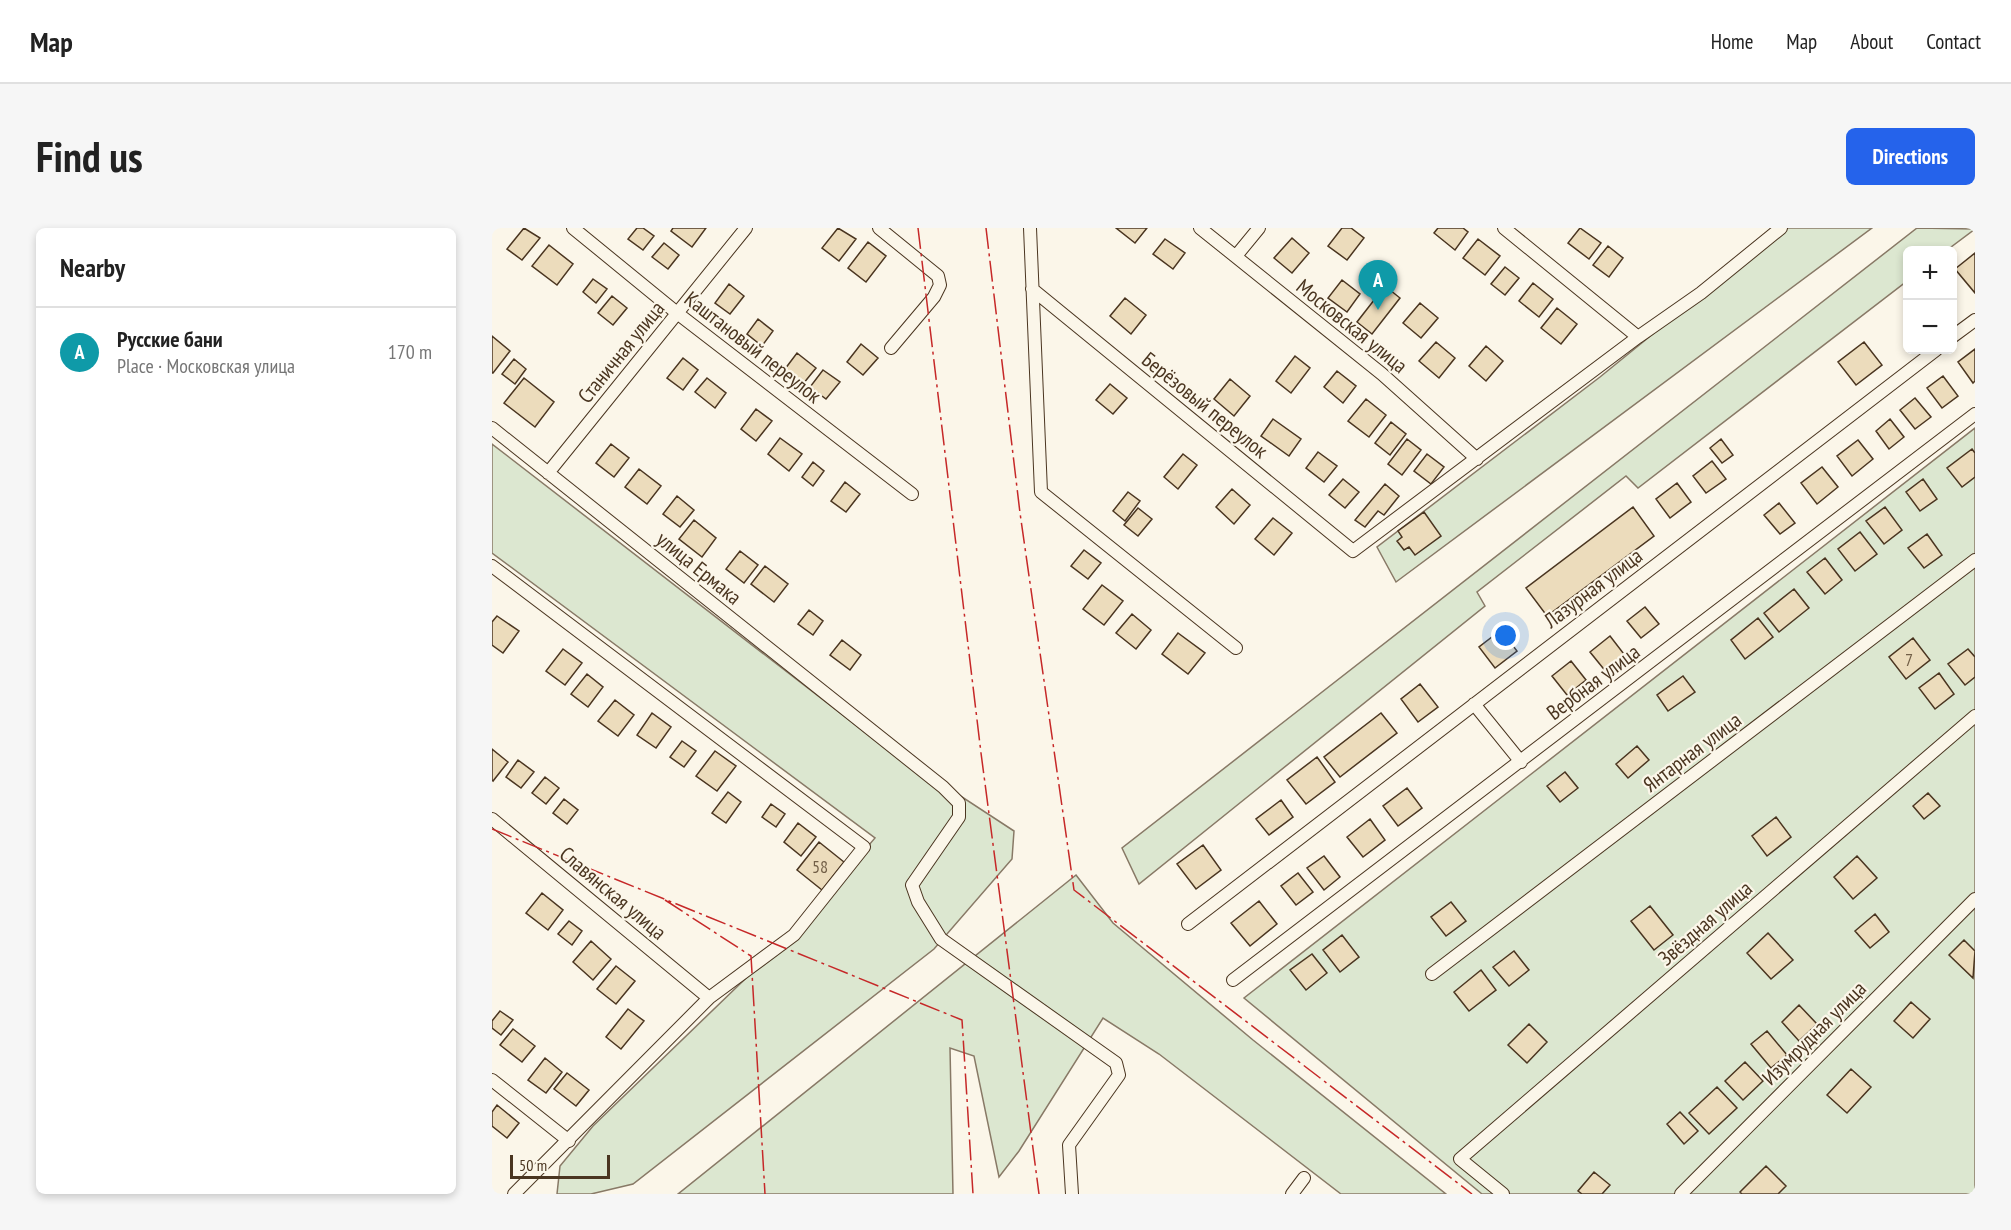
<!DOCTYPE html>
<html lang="en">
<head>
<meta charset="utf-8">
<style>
  :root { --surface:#fff; --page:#f6f6f6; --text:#222; --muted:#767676; --line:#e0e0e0; --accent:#2563eb }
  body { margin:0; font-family:"PT Sans Narrow",sans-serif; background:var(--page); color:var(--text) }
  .controls { position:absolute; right:18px; top:18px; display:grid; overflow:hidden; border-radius:9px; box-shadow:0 3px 9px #0003 }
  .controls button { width:54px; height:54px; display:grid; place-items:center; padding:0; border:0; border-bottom:2px solid var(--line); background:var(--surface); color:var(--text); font:30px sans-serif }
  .scale { position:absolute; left:18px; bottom:15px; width:100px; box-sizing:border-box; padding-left:6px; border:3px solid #4a3520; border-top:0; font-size:16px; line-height:21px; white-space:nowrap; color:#4a3520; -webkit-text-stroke:4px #fbf6e9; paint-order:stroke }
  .you { position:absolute; left:1014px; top:408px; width:21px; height:21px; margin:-15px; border:4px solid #fff; border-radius:50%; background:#1a73e8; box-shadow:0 0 0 9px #1a73e833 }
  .badge { display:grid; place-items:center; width:39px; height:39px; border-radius:50%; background:var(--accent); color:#fff; font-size:20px; font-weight:700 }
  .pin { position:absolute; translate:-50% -50px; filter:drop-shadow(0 2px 3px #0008) }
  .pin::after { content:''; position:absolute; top:32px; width:21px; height:18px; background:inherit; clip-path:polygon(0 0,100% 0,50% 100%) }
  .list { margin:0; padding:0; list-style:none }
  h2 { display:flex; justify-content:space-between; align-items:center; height:78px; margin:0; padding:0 24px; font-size:26px }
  h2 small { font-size:20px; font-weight:400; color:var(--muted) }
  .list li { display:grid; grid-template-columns:39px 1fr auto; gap:18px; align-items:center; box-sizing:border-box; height:90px; padding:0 24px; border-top:2px solid var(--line) }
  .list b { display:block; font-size:22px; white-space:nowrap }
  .list p { margin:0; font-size:20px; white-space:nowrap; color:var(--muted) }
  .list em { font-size:20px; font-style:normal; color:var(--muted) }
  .map { position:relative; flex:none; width:1483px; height:966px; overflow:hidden; border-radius:9px }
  header { display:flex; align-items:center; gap:36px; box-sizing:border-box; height:84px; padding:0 30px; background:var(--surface); border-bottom:2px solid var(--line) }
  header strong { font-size:28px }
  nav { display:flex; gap:33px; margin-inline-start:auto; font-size:21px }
  .intro { display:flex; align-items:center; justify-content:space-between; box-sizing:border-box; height:144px; padding:0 36px }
  h1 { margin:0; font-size:42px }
  .button { padding:15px 27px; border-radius:9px; background:var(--accent); color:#fff; font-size:21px; font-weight:700 }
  main { display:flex; gap:36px; padding:0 36px }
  aside { flex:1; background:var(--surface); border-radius:9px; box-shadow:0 3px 9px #0003 }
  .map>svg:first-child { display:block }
  .green { fill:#dce7d0; stroke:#887966; stroke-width:1.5 }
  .building { fill:#ecdcbc; stroke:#4a3520; stroke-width:1.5 }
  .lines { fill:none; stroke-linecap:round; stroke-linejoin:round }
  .minor-casing { stroke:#4a3520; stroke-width:14 }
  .minor { stroke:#fbf6e9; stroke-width:12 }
  .power { stroke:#c62828; stroke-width:1.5; stroke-dasharray:21 4.5 3 4.5; stroke-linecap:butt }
  .labels { text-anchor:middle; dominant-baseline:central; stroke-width:4.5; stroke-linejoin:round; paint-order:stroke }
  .number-label { font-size:18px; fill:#725f47 }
  .street-label { font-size:21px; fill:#4a3520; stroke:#fbf6e9 }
</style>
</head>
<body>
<header>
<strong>Map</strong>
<nav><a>Home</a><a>Map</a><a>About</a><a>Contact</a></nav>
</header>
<div class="intro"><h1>Find us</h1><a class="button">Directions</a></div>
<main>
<aside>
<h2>Nearby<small></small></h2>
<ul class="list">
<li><span class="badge" style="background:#0f9aa8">A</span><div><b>Русские бани</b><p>Place · Московская улица</p></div><em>170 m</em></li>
</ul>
</aside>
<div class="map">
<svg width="1483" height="966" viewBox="0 0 1483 966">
  <rect width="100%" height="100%" fill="#fbf6e9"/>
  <path class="green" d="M 1291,0 L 1380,0 L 904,354 L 885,319 L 1108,149 Z
    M 1425,0 L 1483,1 L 1455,22 L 1416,22 L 1415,53 L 1146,260 L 1134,248 L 985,364 L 993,378 L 647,656 L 630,620 Z
    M 1483,200 L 1483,966 L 990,966 L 752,770 Z
    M 0,216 L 383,512 L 522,603 L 520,631 L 442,721 L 141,956 L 99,966 L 65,966 L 68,938 L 101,898 L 312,694 L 383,610 L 0,325 Z
    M 584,647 L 621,695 L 761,812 L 954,966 L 849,966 L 667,826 L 611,790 L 527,923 L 507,949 L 482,828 L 458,820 L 461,966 L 186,966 Z"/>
  <path class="building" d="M 32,0 L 48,10 L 30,32 L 15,21 Z
    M 145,0 L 151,0 L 162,8 L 151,22 L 136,11 Z
    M 181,0 L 214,0 L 200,19 L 179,3 Z
    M 346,0 L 364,11 L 347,33 L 330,20 Z
    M 624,0 L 655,0 L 643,15 Z
    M 850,0 L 859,0 L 872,10 L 855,32 L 836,18 Z
    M 946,0 L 971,0 L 976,4 L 963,22 L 942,5 Z
    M 1088,0 L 1109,15 L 1097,31 L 1076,15 Z
    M 800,10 L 817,25 L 800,45 L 782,30 Z
    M 673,11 L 693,25 L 681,41 L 661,26 Z
    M 986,11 L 1008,28 L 993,47 L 971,30 Z
    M 376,14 L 394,28 L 374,54 L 356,40 Z
    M 172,15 L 187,27 L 176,41 L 160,29 Z
    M 57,17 L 81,36 L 65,57 L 40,38 Z
    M 1116,18 L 1131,30 L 1117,49 L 1101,37 Z
    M 1483,25 L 1483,65 L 1463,41 Z
    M 1013,39 L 1027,50 L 1013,67 L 999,56 Z
    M 101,51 L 115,61 L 104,75 L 91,64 Z
    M 850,52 L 868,66 L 855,84 L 836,70 Z
    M 1041,55 L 1061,71 L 1047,89 L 1027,73 Z
    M 237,56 L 252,68 L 238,86 L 223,75 Z
    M 893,58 L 908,70 L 880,106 L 865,94 Z
    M 120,68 L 135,80 L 121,97 L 106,85 Z
    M 633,70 L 654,87 L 639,106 L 618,88 Z
    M 928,75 L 946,90 L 929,110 L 911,95 Z
    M 1065,80 L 1085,96 L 1069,116 L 1049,100 Z
    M 266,91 L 281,103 L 270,118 L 255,106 Z
    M 0,108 L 18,123 L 1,145 L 0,145 Z
    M 944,114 L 963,130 L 947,150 L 927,133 Z
    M 1372,114 L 1390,137 L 1364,157 L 1346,134 Z
    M 369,116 L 386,130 L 371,147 L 355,134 Z
    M 994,118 L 1011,133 L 994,153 L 977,138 Z
    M 1483,121 L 1483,153 L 1481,155 L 1466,134 Z
    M 305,125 L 324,140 L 311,156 L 293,141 Z
    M 803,128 L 818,140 L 799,165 L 784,153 Z
    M 191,130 L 206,142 L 191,162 L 175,150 Z
    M 22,131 L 34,141 L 23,156 L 10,146 Z
    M 331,142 L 348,154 L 334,171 L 318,159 Z
    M 845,143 L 864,158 L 851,175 L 832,159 Z
    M 1451,148 L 1466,168 L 1450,180 L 1435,160 Z
    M 32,150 L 62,174 L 43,199 L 12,175 Z
    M 215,150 L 234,165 L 223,180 L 203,164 Z
    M 738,151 L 758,168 L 742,188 L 722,171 Z
    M 618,156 L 635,170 L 621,186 L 604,172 Z
    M 1423,170 L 1439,189 L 1423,201 L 1408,182 Z
    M 874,171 L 894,187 L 877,209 L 856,193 Z
    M 264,181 L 280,193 L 264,213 L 249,201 Z
    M 781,191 L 809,211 L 797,228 L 769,208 Z
    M 1398,191 L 1412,209 L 1397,221 L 1384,203 Z
    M 899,194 L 914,206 L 898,227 L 883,215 Z
    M 288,210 L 310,226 L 297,243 L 276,226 Z
    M 915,211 L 929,222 L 910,247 L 896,236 Z
    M 1229,211 L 1241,227 L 1230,235 L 1218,220 Z
    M 1366,212 L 1381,231 L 1360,248 L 1345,228 Z
    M 119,216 L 137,230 L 122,249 L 104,235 Z
    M 1480,221 L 1483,225 L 1483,249 L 1470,259 L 1455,240 Z
    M 826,224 L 845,238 L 832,254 L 814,240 Z
    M 691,226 L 705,237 L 686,261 L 672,249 Z
    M 935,226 L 952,239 L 939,256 L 922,243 Z
    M 1220,233 L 1234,251 L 1214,265 L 1201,248 Z
    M 321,234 L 332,243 L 321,258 L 310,249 Z
    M 1330,239 L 1346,259 L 1325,276 L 1309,255 Z
    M 147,241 L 169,258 L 155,276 L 133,259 Z
    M 851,251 L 867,264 L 853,280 L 837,267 Z
    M 1431,251 L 1445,271 L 1428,283 L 1414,264 Z
    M 353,254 L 368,266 L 354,284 L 339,273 Z
    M 1185,255 L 1199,274 L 1178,290 L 1164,271 Z
    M 893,256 L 907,268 L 892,287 L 886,283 L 873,299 L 863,292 Z
    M 740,261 L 758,277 L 742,296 L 724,279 Z
    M 636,264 L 648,273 L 633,293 L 621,283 Z
    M 185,268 L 202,282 L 188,299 L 171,286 Z
    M 1287,275 L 1303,295 L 1288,306 L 1272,287 Z
    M 1141,279 L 1162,308 L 1055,388 L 1034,360 Z
    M 1393,279 L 1410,302 L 1392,316 L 1374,293 Z
    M 646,280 L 660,291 L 646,308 L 632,297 Z
    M 932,284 L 949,308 L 923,327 L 917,319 L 912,322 L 905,313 L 910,309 L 906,303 Z
    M 781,290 L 800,305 L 782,327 L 763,311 Z
    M 202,292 L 224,310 L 210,329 L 187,311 Z
    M 1368,304 L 1385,326 L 1363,343 L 1346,321 Z
    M 1435,306 L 1450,327 L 1432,340 L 1416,320 Z
    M 592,322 L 609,335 L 596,351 L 579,338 Z
    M 248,323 L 266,337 L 252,355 L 234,341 Z
    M 1333,330 L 1350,352 L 1333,366 L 1315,344 Z
    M 273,338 L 296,356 L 282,374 L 259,356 Z
    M 610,357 L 631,373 L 612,397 L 591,381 Z
    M 1302,361 L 1317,380 L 1287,404 L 1272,385 Z
    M 1153,379 L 1167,396 L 1149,410 L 1135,393 Z
    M 317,382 L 331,393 L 321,407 L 306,396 Z
    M 640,386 L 659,402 L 644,421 L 624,405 Z
    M 5,388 L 27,403 L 11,425 L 0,417 L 0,394 Z
    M 1266,390 L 1281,409 L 1253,431 L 1239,412 Z
    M 1009,402 L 1025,423 L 1003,440 L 987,419 Z
    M 686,405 L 713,425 L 696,446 L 670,426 Z
    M 1118,408 L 1135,430 L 1115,445 L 1098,424 Z
    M 1421,410 L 1438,432 L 1414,451 L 1397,429 Z
    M 350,412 L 369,427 L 358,442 L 338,427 Z
    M 71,421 L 90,435 L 73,457 L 54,443 Z
    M 1476,421 L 1483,429 L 1483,449 L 1473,457 L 1456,436 Z
    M 1079,433 L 1094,452 L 1075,467 L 1060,448 Z
    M 1447,445 L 1462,466 L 1443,481 L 1427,460 Z
    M 95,446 L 111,459 L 96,479 L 79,466 Z
    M 1191,448 L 1203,464 L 1176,483 L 1165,467 Z
    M 928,456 L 946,479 L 926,494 L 909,471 Z
    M 123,472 L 142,487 L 126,508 L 106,493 Z
    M 160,485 L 179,499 L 164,520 L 145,507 Z
    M 889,485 L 905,505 L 848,549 L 832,529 Z
    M 190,513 L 204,523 L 192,539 L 178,529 Z
    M 1145,518 L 1157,532 L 1136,550 L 1124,536 Z
    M 0,521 L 16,534 L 1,553 L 0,552 Z
    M 223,523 L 244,538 L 225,563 L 204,548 Z
    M 825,529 L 843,554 L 814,576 L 795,552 Z
    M 26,532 L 42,544 L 29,560 L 14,549 Z
    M 1073,544 L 1086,560 L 1068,574 L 1055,558 Z
    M 53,549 L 67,560 L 54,576 L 40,565 Z
    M 915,560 L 930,580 L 906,598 L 891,578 Z
    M 236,564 L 249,574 L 234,595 L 220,585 Z
    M 1436,565 L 1448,578 L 1432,591 L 1421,578 Z
    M 72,571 L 86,582 L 75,596 L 61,585 Z
    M 789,572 L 801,589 L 777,607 L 764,591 Z
    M 279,576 L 293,586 L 284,599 L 270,589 Z
    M 1284,589 L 1299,609 L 1275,628 L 1260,608 Z
    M 878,591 L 893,612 L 871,629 L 855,609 Z
    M 306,595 L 324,609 L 309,628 L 292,614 Z
    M 327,614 L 352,634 L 330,662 L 305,642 Z
    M 711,617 L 729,642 L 704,661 L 685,636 Z
    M 832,628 L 848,649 L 832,662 L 815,640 Z
    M 1365,628 L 1385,650 L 1361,671 L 1342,649 Z
    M 806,645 L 821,664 L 804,677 L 789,658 Z
    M 50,665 L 71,682 L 56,702 L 34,685 Z
    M 767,673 L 785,696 L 758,718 L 739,695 Z
    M 959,674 L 974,693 L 954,708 L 939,689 Z
    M 1158,678 L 1181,707 L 1162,722 L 1139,693 Z
    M 1383,686 L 1397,704 L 1378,720 L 1363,703 Z
    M 77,693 L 90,703 L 80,717 L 66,706 Z
    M 1276,705 L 1301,732 L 1279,751 L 1255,725 Z
    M 850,707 L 867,729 L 848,744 L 831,722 Z
    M 1472,712 L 1483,723 L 1481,750 L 1457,727 Z
    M 99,713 L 119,731 L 101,752 L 81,734 Z
    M 1022,723 L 1037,742 L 1017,758 L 1001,739 Z
    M 820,726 L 835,745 L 814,762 L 798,742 Z
    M 124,738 L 143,753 L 124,776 L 105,761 Z
    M 989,742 L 1004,762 L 977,783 L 962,764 Z
    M 1419,774 L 1438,791 L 1421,810 L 1402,793 Z
    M 1307,777 L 1325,796 L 1307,813 L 1290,794 Z
    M 136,781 L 152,793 L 129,821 L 114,809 Z
    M 8,783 L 21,792 L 9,807 L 0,800 L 0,793 Z
    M 1037,796 L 1055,814 L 1035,835 L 1016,817 Z
    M 21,801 L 43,818 L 30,834 L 8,817 Z
    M 1275,803 L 1295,827 L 1279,840 L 1259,816 Z
    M 53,830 L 70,844 L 54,865 L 36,852 Z
    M 1253,834 L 1271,853 L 1251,872 L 1233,853 Z
    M 1359,841 L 1379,859 L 1355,885 L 1335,867 Z
    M 75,845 L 97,862 L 84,878 L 62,861 Z
    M 1225,859 L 1245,880 L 1217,906 L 1197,885 Z
    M 5,877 L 27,895 L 15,910 L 0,898 L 0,884 Z
    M 1188,884 L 1206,903 L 1192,916 L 1175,896 Z
    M 1274,938 L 1294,958 L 1286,966 L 1250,966 L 1248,964 Z
    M 1102,944 L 1118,957 L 1110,966 L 1090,966 L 1086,963 Z"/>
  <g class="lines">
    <defs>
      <path id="minor" d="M 81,0 L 185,85 L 420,266
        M 387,0 L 446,48 L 448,57 L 442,69 L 399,120
        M 538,0 L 549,264 L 744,420
        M 708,0 L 890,146 L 985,231
        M 1012,0 L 1146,109
        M 744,28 L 767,0
        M 540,61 L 861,323 L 1146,109 L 1209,65 L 1289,0
        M 1460,109 L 1483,92
        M 0,200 L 451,559 L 467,575 L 467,589 L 420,657 L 426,674 L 449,711 L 624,835 L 627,847 L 577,917 L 580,966
        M 56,245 L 254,0
        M 0,338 L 372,619 L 302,707 L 217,770 L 22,966
        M 982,476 L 1029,534
        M 0,591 L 217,770
        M 696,696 L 1444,122
        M 940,746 L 1483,332
        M 741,752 L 1483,186
        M 0,852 L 77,913
        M 800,966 L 812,950
        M 1011,966 L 968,931 L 1483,488
        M 1189,966 L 1483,671"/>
    </defs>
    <use href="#minor" class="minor-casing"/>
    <use href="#minor" class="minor"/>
    <path class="power" d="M 426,0 L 489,525 L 547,966
      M 494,0 L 528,285 L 582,662 L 980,966
      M 0,601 L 470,792 L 481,966
      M 173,672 L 259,728 L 273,966"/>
  </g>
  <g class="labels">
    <g class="number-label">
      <text x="1417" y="431">7</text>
      <text x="328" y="638">58</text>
    </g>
    <g class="street-label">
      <text transform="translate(860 98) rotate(39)">Московская улица</text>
      <text transform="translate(261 119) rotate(38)">Каштановый переулок</text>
      <text transform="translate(129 124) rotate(-51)">Станичная улица</text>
      <text transform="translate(713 177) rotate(39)">Берёзовый переулок</text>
      <text transform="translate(207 340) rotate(39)">улица Ермака</text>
      <text transform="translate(1101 360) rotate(-37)">Лазурная улица</text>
      <text transform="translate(1101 454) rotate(-37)">Вербная улица</text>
      <text transform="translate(1200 524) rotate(-37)">Янтарная улица</text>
      <text transform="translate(121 665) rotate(40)">Славянская улица</text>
      <text transform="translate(1213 695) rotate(-41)">Звёздная улица</text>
      <text transform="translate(1322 805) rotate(-45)">Изумрудная улица</text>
    </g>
  </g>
</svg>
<div class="controls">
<button>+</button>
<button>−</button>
</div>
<div class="scale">50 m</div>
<div class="you"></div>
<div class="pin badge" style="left:886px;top:82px;background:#0f9aa8">A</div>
</div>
</main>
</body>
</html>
